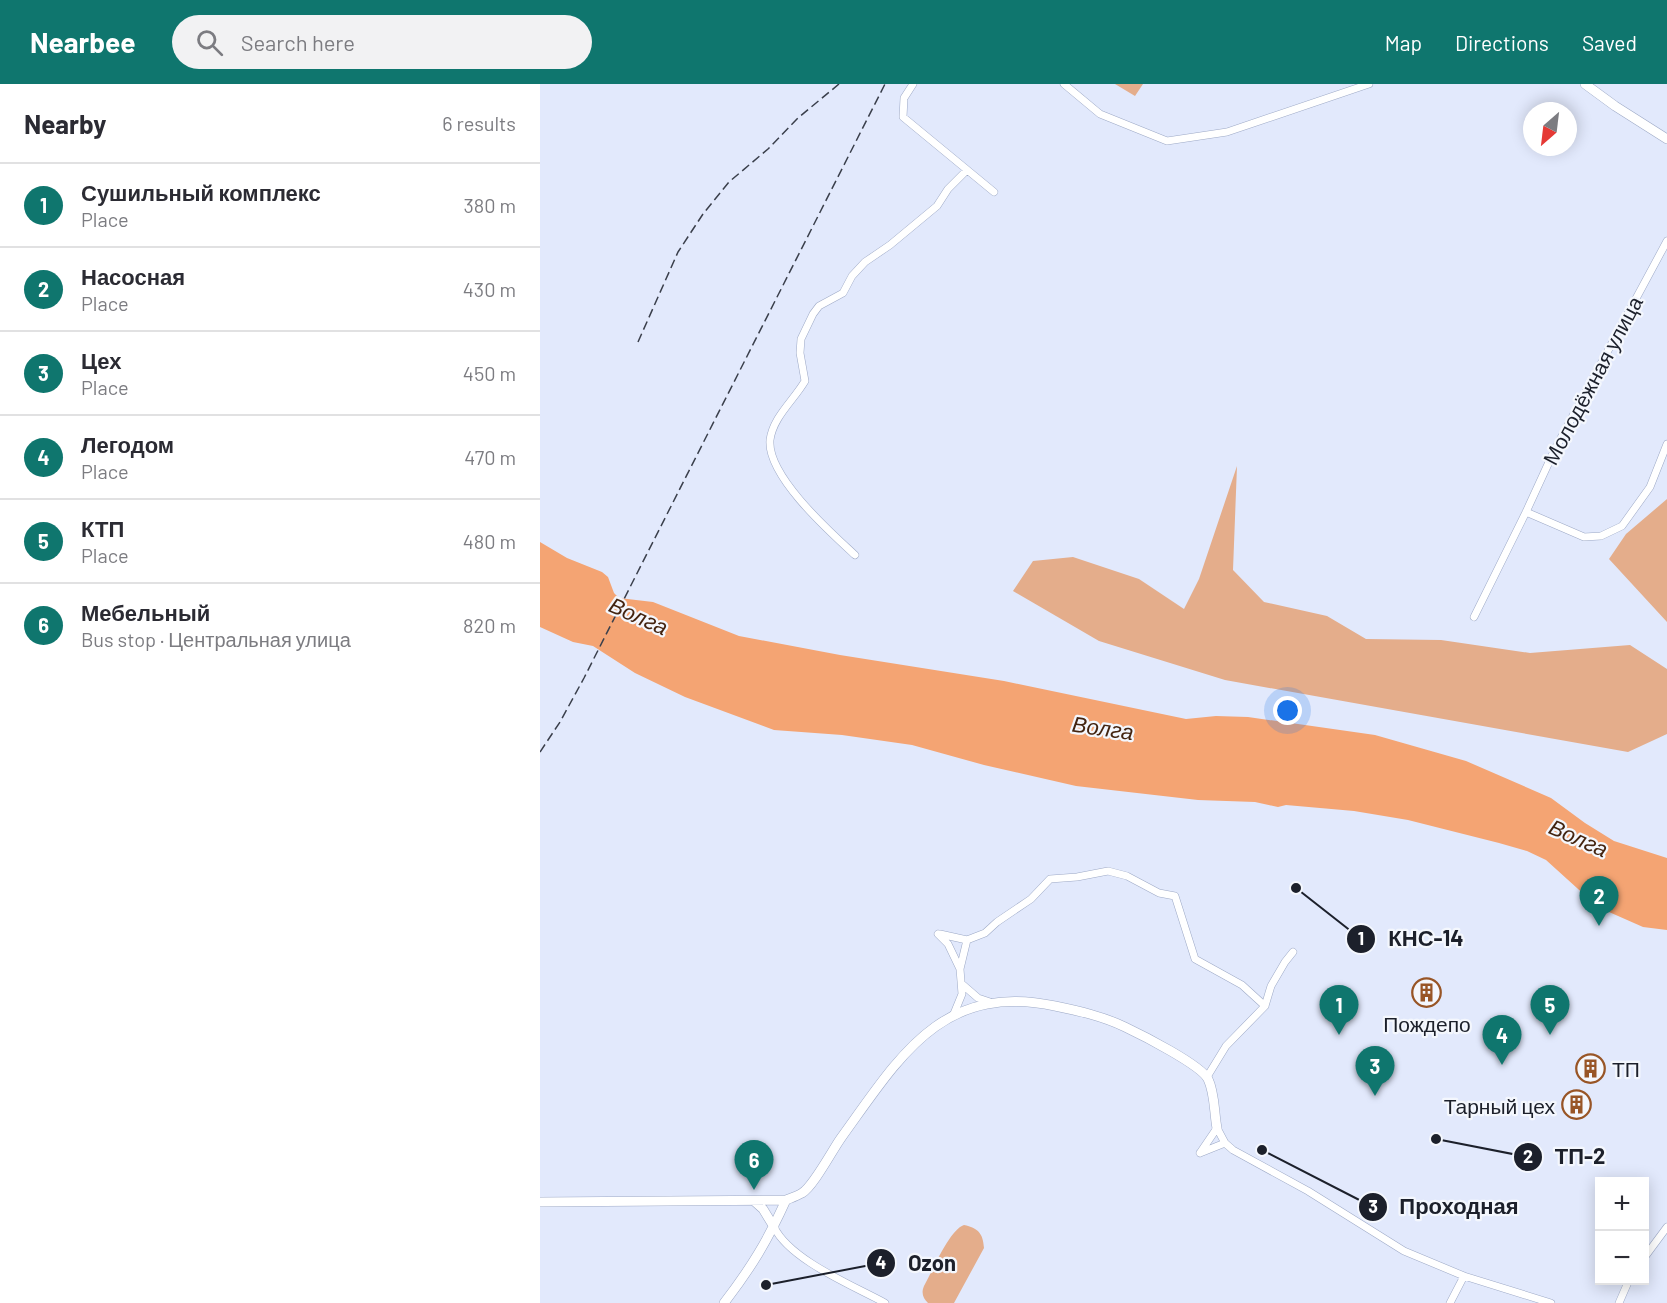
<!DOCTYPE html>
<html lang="en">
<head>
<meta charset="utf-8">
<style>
  :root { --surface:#fff; --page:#f2f2f3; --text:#2b2b33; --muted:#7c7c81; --line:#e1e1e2; --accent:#0f766e }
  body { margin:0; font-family:Barlow,sans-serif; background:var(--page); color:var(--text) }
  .controls { position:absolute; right:18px; bottom:18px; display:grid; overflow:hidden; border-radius:0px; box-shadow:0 3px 15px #0003 }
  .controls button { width:54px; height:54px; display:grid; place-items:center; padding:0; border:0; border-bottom:2px solid var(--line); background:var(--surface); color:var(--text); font:30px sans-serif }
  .compass { position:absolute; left:983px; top:18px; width:54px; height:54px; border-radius:50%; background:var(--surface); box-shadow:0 3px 15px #0003; rotate:208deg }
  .you { position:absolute; left:748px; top:627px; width:21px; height:21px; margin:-15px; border:4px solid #fff; border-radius:50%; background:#1a73e8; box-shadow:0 0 0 9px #1a73e833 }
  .badge { display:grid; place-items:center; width:39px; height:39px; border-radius:50%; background:var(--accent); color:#fff; font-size:20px; font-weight:700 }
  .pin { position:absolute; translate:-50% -50px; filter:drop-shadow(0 2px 3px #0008) }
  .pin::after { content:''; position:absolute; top:32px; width:21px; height:18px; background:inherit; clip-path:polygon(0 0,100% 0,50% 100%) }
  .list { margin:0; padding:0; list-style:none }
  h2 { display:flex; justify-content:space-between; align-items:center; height:78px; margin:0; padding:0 24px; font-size:26px }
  h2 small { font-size:20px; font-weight:400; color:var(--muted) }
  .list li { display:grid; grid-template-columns:39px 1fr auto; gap:18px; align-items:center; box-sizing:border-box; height:84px; padding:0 24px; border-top:2px solid var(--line) }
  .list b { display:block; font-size:22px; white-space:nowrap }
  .list p { margin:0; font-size:20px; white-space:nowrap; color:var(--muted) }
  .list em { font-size:20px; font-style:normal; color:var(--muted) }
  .icon { flex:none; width:33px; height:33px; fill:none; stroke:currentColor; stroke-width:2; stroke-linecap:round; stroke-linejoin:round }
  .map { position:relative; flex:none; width:1127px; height:1219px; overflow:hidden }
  header { display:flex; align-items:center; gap:36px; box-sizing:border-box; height:84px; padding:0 30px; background:var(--accent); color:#fff }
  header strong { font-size:28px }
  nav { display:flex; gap:33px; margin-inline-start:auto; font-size:21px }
  .search { width:420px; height:54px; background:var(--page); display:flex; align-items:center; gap:15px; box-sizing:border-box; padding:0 21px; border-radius:33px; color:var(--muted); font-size:22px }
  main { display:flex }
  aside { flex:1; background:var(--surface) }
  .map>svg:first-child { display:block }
  .green { fill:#e4ad8b }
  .water { fill:#f4a473 }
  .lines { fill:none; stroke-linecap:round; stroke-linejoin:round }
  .street-casing { stroke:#9da9c6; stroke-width:8 }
  .secondary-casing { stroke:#9da9c6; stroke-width:10 }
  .street { stroke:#fff; stroke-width:7 }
  .secondary { stroke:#fff; stroke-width:9 }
  .rail { stroke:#3a3f4b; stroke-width:1.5; stroke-dasharray:9 4.5; stroke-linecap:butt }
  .labels { text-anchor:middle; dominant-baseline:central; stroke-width:4.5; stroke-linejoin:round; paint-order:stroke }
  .street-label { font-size:21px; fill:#1c202b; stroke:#f4f7fd }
  .poi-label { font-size:21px; fill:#1c202b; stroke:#f4f7fd }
  .water-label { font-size:22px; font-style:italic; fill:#442410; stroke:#f4f7fd }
  .leader { fill:none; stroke:#1c202b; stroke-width:2 }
  .callout-dot { fill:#1c202b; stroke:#f4f7fd; stroke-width:2 }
  .mark-label { font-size:18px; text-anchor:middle; font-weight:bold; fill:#fff }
  .callout-label { font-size:22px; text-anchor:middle; font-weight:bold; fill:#1c202b; stroke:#f4f7fd; stroke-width:4.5; stroke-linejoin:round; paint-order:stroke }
</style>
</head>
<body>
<header>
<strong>Nearbee</strong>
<div class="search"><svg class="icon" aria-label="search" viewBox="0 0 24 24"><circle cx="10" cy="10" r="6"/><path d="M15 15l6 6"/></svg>Search here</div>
<nav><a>Map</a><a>Directions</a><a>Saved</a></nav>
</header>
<main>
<aside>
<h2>Nearby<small>6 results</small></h2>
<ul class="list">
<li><span class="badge">1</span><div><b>Сушильный комплекс</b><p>Place</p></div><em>380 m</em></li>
<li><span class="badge">2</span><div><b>Насосная</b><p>Place</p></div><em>430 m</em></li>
<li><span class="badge">3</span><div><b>Цех</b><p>Place</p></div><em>450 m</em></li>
<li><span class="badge">4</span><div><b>Легодом</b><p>Place</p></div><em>470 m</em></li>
<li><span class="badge">5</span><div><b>КТП</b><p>Place</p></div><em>480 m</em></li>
<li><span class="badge">6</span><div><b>Мебельный</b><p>Bus stop · Центральная улица</p></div><em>820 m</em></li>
</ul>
</aside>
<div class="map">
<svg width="1127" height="1219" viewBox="0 0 1127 1219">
  <rect width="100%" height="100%" fill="#e2e9fc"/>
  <path class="green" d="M 575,0 L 603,0 L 595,12 Z
    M 697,382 L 693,486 L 724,518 L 787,532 L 826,555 L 901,556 L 990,569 L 1090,561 L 1127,585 L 1127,650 L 1088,668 L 685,596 L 559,557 L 473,507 L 493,477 L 533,473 L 599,495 L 644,525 L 659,495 Z
    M 1127,415 L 1127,538 L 1069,475 L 1086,450 Z
    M 424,1141 C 438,1144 443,1149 444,1164 L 414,1219 L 388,1219 C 383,1214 381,1209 384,1202 C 392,1188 409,1146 424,1141 Z"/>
  <path class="water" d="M 0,458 L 27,474 L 62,488 L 68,493 L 74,509 L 79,514 L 113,518 L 199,552 L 300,571 L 464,597 L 646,635 L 676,632 L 708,633 L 835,651 L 926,677 L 1011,714 L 1045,739 L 1074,757 L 1127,774 L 1127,846 L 1103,843 L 1069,828 L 1048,814 L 1006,776 L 987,767 L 959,759 L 868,736 L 814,727 L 746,721 L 738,723 L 715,718 L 658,716 L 536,702 L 444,681 L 372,661 L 302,651 L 234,646 L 145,613 L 95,589 L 53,562 L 33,558 L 0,543 Z"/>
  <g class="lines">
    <defs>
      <path id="street" d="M 373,0 L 364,14 L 363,33 L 454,108
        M 524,0 L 560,30 L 627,57 L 687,48 L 829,0
        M 986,428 L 1044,453 L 1061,452 L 1082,442 L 1110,403 L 1127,360
        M 315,471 C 290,448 227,392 230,356 C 233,333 254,316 265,297 L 260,269 L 261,255 L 273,230 L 279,222 L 303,209 L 312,192 L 325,178 L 350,161 L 397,122 L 408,105 L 427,86
        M 934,533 L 986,428 L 1015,365 L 1127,157
        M 398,850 L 408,860 L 420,885
        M 400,850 L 427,856
        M 427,856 L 445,849 L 457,838 L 491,815 L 510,795 L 537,793 L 568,787 L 587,792 L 619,809 L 635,812 L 655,875 L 702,901 L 725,922
        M 423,901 L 438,914 L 450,918
        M 413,932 L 422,910 L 420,885 L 427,856
        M 667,993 L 686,962 L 725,922 L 731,902 L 745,878 L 753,868
        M 660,1069 L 677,1044 L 685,1059 L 693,1066 L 768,1107 L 864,1167 L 924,1192 L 1011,1219
        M 660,1069 L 685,1059
        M 234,1143 C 250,1176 312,1201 345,1219
        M 1104,1174 L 1127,1143
        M 910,1219 L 924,1192
        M 1079,1219 L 1089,1196"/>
      <path id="secondary" d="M 1045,0 L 1075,22 L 1127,55
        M 214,1117 L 223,1125 L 234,1143
        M 0,1118 L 246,1116 C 251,1114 257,1112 262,1109 C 273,1103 293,1065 301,1054 C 359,974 401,898 515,922 C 539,927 562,932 585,943 C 602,951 661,981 668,995 C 675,1009 674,1029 677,1044
        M 184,1219 C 211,1184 228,1156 246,1116"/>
    </defs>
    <use href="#street" class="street-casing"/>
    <use href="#secondary" class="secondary-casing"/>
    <use href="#street" class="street"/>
    <use href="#secondary" class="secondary"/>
    <path class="rail" d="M 98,258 L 138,168 L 163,130 L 189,98 L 228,65 L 258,34 L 299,0
      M 0,668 L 20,638 L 44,594 L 345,0"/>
  </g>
  <defs>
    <symbol id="building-ring" viewBox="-11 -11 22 22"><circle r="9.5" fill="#f4f7fd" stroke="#985526" stroke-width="1.5"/><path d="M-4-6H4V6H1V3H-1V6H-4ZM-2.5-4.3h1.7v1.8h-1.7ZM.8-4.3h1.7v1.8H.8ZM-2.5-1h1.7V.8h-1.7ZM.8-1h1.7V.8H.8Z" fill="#985526"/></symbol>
  </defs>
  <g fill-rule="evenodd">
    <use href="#building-ring" x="870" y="892" width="33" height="33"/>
    <use href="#building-ring" x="1034" y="968" width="33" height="33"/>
    <use href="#building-ring" x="1020" y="1004" width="33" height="33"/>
  </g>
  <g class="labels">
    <g class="street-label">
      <text transform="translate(1052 296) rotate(-62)">Молодёжная улица</text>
    </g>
    <g class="poi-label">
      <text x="887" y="939">Пождепо</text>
      <text x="1072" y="984" text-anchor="start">ТП</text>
      <text x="1015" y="1021" text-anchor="end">Тарный цех</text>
    </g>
    <g class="water-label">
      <text transform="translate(99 531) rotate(24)">Волга</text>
      <text transform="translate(563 643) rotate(8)">Волга</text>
      <text transform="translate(1039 753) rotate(24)">Волга</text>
    </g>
  </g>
  <path class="leader" d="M756 804L821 855M896 1055L988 1073M722 1066L833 1123M226 1201L341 1179"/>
  <g class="callout-dot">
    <circle cx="756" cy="804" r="6"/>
    <circle cx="896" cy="1055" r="6"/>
    <circle cx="722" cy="1066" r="6"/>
    <circle cx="226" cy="1201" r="6"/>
    <circle cx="821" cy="855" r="15"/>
    <circle cx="988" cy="1073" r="15"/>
    <circle cx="833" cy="1123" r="15"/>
    <circle cx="341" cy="1179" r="15"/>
  </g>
  <g class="mark-label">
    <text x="821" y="861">1</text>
    <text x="988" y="1079">2</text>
    <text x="833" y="1129">3</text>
    <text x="341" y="1185">4</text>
  </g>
  <g class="callout-label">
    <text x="886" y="862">КНС-14</text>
    <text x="1040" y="1080">ТП-2</text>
    <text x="919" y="1130">Проходная</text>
    <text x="392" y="1187">Ozon</text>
  </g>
</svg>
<div class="controls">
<button>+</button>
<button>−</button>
</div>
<svg class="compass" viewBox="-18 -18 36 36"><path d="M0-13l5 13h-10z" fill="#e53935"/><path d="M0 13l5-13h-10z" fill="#7c7c81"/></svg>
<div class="you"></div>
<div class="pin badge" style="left:799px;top:951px">1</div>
<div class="pin badge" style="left:1059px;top:842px">2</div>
<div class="pin badge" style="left:835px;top:1012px">3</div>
<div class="pin badge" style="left:962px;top:981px">4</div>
<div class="pin badge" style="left:1010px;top:951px">5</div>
<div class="pin badge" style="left:214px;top:1106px">6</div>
</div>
</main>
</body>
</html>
